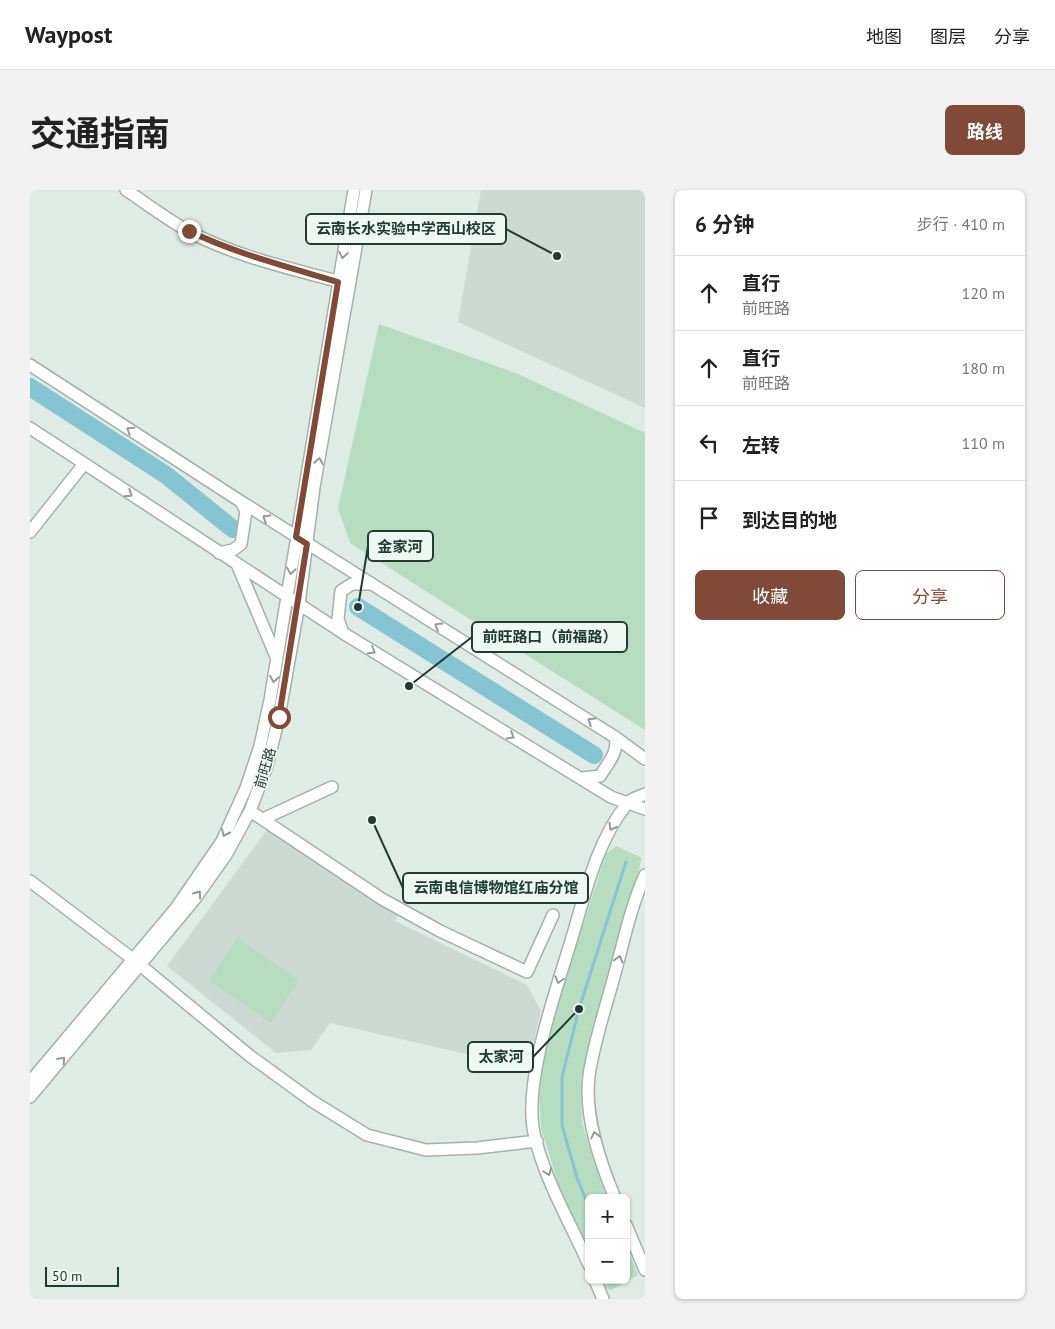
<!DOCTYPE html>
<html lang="zh">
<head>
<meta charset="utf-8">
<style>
  :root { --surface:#fff; --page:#f2f2f2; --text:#222; --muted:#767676; --line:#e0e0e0; --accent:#814a38 }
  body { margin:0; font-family:"PT Sans","Noto Sans SC",sans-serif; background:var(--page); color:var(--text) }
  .controls { position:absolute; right:15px; bottom:15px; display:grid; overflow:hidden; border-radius:8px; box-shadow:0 1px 4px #0004 }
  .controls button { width:45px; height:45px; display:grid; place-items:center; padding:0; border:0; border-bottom:1px solid var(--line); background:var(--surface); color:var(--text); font:25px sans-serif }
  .scale { position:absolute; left:15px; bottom:12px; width:74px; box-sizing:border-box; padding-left:5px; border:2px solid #203b34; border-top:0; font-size:14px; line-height:18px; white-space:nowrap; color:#203b34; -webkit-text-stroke:4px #eff7f3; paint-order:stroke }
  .stop { position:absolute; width:15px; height:15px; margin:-11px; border:4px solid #814a38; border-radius:50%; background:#fff }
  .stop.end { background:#814a38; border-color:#fff; box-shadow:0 1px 5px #0008 }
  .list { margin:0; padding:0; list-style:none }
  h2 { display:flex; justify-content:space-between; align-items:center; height:65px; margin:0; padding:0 20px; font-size:21px }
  h2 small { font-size:16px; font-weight:400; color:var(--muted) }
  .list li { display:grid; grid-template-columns:32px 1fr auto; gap:15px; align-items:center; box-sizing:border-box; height:75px; padding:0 20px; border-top:1px solid var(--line) }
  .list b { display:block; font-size:19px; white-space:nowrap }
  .list p { margin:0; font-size:16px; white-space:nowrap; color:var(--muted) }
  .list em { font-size:16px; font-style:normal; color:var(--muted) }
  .actions { display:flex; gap:10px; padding:15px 20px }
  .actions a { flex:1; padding:11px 0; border:1px solid var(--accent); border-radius:8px; text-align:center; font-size:18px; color:var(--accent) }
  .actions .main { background:var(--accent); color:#fff }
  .icon { flex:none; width:28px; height:28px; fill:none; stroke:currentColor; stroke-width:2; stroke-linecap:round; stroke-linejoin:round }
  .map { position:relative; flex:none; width:615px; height:1109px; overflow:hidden; border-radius:8px }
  header { display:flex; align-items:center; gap:30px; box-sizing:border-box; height:70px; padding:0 25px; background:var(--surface); border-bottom:1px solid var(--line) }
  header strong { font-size:24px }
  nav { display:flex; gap:28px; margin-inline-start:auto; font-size:18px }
  .intro { display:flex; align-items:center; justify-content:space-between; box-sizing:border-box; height:120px; padding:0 30px }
  h1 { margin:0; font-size:35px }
  .button { padding:12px 22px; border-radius:8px; background:var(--accent); color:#fff; font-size:18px; font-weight:700 }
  main { display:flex; gap:30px; padding:0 30px }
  aside { flex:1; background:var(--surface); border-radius:8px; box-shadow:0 1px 4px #0004 }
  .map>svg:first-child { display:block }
  .built { fill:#cddad4 }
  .green { fill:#b7ddc1 }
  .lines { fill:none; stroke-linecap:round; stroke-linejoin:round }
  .stream { stroke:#85c5d1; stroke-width:3 }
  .river { stroke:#85c5d1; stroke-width:18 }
  .minor-casing { stroke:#a2b3ac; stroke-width:14 }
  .minor { stroke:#fff; stroke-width:11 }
  .oneway { stroke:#909d9a }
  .route { stroke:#814a38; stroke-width:6 }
  .labels { text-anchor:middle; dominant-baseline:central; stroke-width:4; stroke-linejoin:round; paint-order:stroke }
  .street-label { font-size:14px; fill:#203b34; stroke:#eff7f3 }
  .leader { fill:none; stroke:#203b34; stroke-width:2 }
  .callout-dot { fill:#203b34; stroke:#eff7f3; stroke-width:2 }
  .callout { fill:#eff7f3; stroke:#203b34; stroke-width:2 }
  .callout-label { font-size:15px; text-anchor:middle; font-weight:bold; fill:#203b34 }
</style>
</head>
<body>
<header>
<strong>Waypost</strong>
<nav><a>地图</a><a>图层</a><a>分享</a></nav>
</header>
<div class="intro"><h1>交通指南</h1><a class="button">路线</a></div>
<main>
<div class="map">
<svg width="615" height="1109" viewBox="0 0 615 1109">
  <rect width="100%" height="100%" fill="#dfebe5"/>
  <path class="built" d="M 451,0 L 615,0 L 615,218 L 428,132 Z
    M 239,637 L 368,726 L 365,731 L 497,795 L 511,821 L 497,878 L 300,833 L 281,860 L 246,863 L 137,776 Z"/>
  <path class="green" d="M 349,134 L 488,184 L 615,243 L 615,540 L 320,353 L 308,318 Z
    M 586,656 L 612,668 L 551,889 L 552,932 L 564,973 L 577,1008 L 559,1008 L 559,1063 L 528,993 L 511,938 L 509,908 L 512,877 L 528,813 L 576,664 Z
    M 207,748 L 269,790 L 241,833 L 179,791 Z
    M 596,1055 L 608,1085 L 581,1100 L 574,1097 L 571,1090 L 596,1090 Z"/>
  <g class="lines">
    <path class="stream" d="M 559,1017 L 547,988 L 532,935 L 532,887 L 549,819 L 596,672"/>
    <path class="river" d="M 0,197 L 136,285 L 203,339
      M 328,417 L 564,565"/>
    <defs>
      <path id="minor" d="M 96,0 C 117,14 138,30 160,42 C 207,67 263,79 314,93
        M 0,175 L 210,311 L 585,547 L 615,569
        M 0,238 L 313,443 L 581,607 L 615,619
        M 0,342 L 54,274
        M 189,363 L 203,360 L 211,354 L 216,321 L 211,312
        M 207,374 L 247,469
        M 313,443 L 308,429 L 311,401 L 322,394 L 341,394
        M 552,588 L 570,586 C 578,573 589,562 585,547
        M 220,621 L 352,709 L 410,741 L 497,782 L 523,725
        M 233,629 L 302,597
        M 0,691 L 104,770 L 220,866 L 282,911 L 337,945 L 396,960 L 447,958 L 507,951
        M 0,892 L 146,718 L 192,651 L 216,598 L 230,556 L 240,510 L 324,0
        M 0,907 L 164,710 L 196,665 L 220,621 L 237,576 L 249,527 L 269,414 L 284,297 L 336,0
        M 585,1008 C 570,972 554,926 559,886 C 564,851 576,817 585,783 C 594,750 601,716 615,685
        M 596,1035 L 615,1080
        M 559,1075 C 540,1032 514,989 504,943 C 493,892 526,801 541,751 C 555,705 566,653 596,615 C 599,609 609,607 615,604
        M 565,1090 L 573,1109"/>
    </defs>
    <use href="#minor" class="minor-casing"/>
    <use href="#minor" class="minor"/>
  </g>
  <defs><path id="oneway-chevron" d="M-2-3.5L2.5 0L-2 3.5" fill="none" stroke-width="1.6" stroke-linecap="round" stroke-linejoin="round" transform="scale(1.25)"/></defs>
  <g class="oneway">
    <use href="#oneway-chevron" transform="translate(313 65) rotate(100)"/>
    <use href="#oneway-chevron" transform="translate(100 240) rotate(-147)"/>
    <use href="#oneway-chevron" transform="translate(289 271) rotate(-80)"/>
    <use href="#oneway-chevron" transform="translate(99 304) rotate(33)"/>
    <use href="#oneway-chevron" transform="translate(236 328) rotate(-148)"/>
    <use href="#oneway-chevron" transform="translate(261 381) rotate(99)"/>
    <use href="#oneway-chevron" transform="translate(408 436) rotate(-148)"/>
    <use href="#oneway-chevron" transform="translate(342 461) rotate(31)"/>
    <use href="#oneway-chevron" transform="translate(244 489) rotate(99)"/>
    <use href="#oneway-chevron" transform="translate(561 531) rotate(-148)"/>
    <use href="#oneway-chevron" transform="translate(481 546) rotate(31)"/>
    <use href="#oneway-chevron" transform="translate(582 637) rotate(120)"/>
    <use href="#oneway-chevron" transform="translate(195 643) rotate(114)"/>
    <use href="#oneway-chevron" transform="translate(168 704) rotate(-54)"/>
    <use href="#oneway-chevron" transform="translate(589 769) rotate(-75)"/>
    <use href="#oneway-chevron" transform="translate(529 790) rotate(106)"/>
    <use href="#oneway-chevron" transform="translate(32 870) rotate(-49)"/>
    <use href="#oneway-chevron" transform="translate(565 945) rotate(-102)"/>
    <use href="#oneway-chevron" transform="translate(518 982) rotate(69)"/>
  </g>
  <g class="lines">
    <path class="route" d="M 159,41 C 207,64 258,77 308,92 L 266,347 L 277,354 L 249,527"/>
  </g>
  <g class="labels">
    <g class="street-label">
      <text transform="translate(235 578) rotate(-73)">前旺路</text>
    </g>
  </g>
  <path class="leader" d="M527 66L476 39M328 417L338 356M379 496L442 447M342 630L373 698M549 819L503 867"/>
  <g class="callout-dot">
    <circle cx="527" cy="66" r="5"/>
    <circle cx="328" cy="417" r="5"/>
    <circle cx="379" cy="496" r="5"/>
    <circle cx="342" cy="630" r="5"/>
    <circle cx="549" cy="819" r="5"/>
  </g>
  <g class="callout">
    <rect x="276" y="24" width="200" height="30" rx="5"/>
    <rect x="338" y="341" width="65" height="30" rx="5"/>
    <rect x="442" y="432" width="155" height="30" rx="5"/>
    <rect x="373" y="683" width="185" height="30" rx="5"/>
    <rect x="438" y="852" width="65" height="30" rx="5"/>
  </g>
  <g class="callout-label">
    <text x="376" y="44">云南长水实验中学西山校区</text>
    <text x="370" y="362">金家河</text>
    <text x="520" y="452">前旺路口（前福路）</text>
    <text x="466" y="703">云南电信博物馆红庙分馆</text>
    <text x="471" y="872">太家河</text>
  </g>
</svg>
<div class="controls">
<button>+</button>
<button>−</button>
</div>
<div class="scale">50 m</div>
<div class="stop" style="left:249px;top:527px"></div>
<div class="stop end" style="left:159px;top:41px"></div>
</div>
<aside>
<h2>6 分钟<small>步行 · 410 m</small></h2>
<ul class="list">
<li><svg class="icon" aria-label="ahead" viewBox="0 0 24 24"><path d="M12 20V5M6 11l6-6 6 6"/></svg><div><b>直行</b><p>前旺路</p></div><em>120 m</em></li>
<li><svg class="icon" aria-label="ahead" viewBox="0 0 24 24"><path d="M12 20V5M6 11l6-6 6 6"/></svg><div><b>直行</b><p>前旺路</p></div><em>180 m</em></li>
<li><svg class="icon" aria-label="left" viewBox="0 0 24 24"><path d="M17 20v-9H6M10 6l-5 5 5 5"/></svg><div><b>左转</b></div><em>110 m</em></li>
<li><svg class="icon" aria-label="arrive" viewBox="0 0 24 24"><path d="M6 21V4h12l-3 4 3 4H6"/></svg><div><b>到达目的地</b></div></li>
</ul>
<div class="actions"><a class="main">收藏</a><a>分享</a></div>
</aside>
</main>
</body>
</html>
